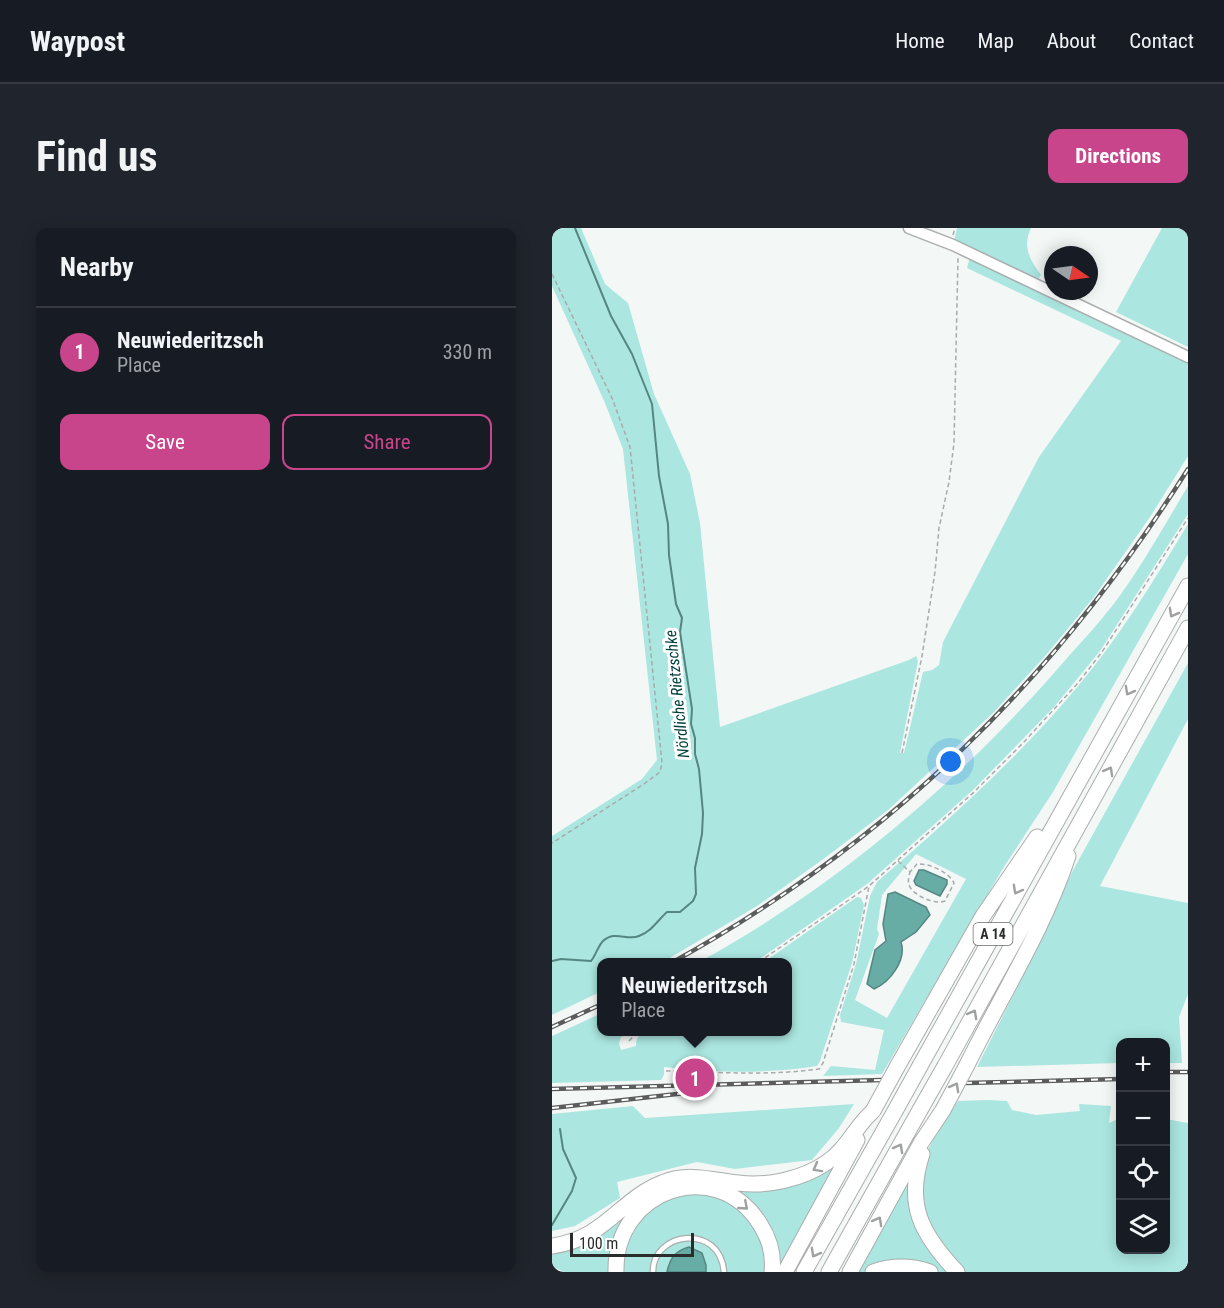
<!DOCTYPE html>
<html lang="en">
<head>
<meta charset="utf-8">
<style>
  :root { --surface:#171b24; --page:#20242c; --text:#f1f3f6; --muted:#9ea1a6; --line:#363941; --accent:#c8458c }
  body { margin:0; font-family:"Roboto Condensed",sans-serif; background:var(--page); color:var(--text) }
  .controls { position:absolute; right:18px; bottom:18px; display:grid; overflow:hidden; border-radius:12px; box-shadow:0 3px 15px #0003 }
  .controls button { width:54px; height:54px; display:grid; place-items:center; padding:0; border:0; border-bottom:2px solid var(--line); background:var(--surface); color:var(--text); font:30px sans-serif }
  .compass { position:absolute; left:492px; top:18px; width:54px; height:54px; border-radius:50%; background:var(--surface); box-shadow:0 3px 15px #0003; rotate:103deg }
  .scale { position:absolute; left:18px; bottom:15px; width:124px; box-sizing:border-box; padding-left:6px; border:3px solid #2b2d2d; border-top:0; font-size:16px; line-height:21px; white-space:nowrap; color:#2b2d2d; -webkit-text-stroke:4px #fff; paint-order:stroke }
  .you { position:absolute; left:399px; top:534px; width:21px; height:21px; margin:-15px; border:4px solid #fff; border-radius:50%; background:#1a73e8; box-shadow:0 0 0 9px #1a73e833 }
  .badge { display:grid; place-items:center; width:39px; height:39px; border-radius:50%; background:var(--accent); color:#fff; font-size:20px; font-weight:700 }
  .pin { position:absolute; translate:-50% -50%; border:3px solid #fff; box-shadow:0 2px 6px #0006 }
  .popup { position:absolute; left:45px; top:730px; width:195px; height:78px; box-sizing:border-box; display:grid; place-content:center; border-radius:12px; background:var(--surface); filter:drop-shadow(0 2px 4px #0005); font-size:20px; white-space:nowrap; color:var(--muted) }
  .popup b { font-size:22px; color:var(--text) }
  .popup::after { content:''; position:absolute; left:50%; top:100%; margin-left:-12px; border:12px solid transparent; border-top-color:var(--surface) }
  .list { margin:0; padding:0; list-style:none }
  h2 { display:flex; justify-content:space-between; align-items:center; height:78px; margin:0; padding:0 24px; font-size:26px }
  h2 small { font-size:20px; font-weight:400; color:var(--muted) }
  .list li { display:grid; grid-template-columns:39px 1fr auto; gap:18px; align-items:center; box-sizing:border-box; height:90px; padding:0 24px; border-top:2px solid var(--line) }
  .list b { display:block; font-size:22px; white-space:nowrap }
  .list p { margin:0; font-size:20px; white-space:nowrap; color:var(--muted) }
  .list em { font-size:20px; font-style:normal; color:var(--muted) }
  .actions { display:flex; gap:12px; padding:18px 24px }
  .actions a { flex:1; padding:14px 0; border:2px solid var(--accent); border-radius:12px; text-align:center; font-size:21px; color:var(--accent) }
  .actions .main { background:var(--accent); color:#fff }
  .icon { flex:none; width:33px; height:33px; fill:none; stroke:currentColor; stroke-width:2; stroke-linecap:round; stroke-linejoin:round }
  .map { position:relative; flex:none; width:636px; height:1044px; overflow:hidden; border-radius:12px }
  header { display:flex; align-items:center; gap:36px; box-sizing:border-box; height:84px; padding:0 30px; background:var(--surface); border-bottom:2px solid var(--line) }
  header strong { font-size:28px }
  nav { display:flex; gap:33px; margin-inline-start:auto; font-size:21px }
  .intro { display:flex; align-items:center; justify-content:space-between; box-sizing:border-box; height:144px; padding:0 36px }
  h1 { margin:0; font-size:42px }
  .button { padding:15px 27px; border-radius:12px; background:var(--accent); color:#fff; font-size:21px; font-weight:700 }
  main { display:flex; gap:36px; padding:0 36px }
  aside { flex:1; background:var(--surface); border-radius:12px; box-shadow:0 3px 15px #0003 }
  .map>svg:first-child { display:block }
  .green { fill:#abe6e0; fill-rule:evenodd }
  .water { fill:#67aca5; stroke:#558681; stroke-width:1.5 }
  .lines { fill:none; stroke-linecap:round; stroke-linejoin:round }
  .stream { stroke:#558681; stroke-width:2 }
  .service-casing { stroke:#abaeae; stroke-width:7 }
  .tertiary-casing { stroke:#abaeae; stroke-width:13 }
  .motorway-casing { stroke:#abaeae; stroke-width:17 }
  .path { stroke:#a8abab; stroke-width:1.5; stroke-dasharray:4.5 3; stroke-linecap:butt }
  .service { stroke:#fff; stroke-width:4.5 }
  .tertiary { stroke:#fff; stroke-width:10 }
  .motorway { stroke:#fff; stroke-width:15 }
  .rail-casing { stroke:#5a5d5c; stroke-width:4.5 }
  .rail { stroke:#fff; stroke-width:2; stroke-dasharray:7; stroke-linecap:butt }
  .motorway-bridge-casing { stroke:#abaeae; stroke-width:17; stroke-linecap:butt }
  .motorway-bridge { stroke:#fff; stroke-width:15 }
  .oneway { stroke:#a0a0a0 }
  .labels { text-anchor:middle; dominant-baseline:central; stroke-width:6; stroke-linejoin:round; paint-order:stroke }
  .shield { fill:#fff; stroke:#6b6c6c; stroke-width:1.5 }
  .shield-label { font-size:14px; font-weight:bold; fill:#2b2d2d }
  .water-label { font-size:16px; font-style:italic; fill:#00413e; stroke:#fff }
</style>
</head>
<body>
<header>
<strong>Waypost</strong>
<nav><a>Home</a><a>Map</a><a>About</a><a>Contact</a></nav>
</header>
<div class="intro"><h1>Find us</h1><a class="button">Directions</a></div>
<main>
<aside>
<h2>Nearby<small></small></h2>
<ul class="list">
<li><span class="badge">1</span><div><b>Neuwiederitzsch</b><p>Place</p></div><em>330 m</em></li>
</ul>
<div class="actions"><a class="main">Save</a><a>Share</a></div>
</aside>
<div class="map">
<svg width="636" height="1044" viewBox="0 0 636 1044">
  <rect width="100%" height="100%" fill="#f3f7f6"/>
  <path class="green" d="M 0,0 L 29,0 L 53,56 L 76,75 L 102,166 L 138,246 L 148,295 L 168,499 L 357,432 L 364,428 L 366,433 L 348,525 L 352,525 L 371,444 L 380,442 L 387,437 L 391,414 L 487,229 L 569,113 L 415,40 L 418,29 L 636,134 L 636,228 L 598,289 L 542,369 L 494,427 L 442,484 L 336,582 L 270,632 L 205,678 L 111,734 L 50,734 L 50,763 L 0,787 L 0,608 L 90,551 L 105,532 L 71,221 L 53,175 L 0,58 Z
    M 405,0 L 479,0 C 470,19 478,32 489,47 L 486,52 L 402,14 Z
    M 610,0 L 636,0 L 636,119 L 564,84 Z
    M 636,258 L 636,286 L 548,423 L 502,479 L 421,562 L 315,656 L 203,734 L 147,734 C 285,659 414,548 516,429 C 531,412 547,395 561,377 C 589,340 612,298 636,258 Z
    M 636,296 L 636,326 L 501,564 L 450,642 L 330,846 L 271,848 L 279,838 L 323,842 L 332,802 L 289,794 L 288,787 L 304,736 L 318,668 L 325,654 C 396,593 467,529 527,457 C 568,408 603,351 636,296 ZM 364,626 L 414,651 L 335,790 L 303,772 L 327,706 L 325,701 L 330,667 Z
    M 636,435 L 636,491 L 548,658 L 636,675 L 636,766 L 627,789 L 630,835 L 614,835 L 614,814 L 568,814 L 568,835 L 425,839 L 494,702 L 520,644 Z
    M 305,669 L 309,670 L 312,677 L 300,735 L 268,833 L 265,838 C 215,846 162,845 112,839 L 112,847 L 109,852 L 0,855 L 0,808 L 50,785 L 50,804 L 82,804 L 69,809 L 67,815 L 69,822 L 84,818 C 84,811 86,807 93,804 L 236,804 L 236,734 L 212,734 Z
    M 437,872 L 455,873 L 460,882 L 484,887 L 528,883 L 527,876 L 559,878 L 557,895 L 568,890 L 568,1022 L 614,1022 L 614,891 L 636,895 L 636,1044 L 413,1044 C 388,1016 362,983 369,942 C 374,919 393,893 406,873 Z
    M 302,876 L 287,900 L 260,932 L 183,941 L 145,934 L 65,954 L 68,970 L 23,998 L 0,1003 L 0,886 L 81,878 L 93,890 Z
    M 287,934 L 227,1039 L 225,1026 L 167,959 Z
    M 357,944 L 359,967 L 397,1044 L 387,1044 L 378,1039 L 319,1040 L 312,1044 L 303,1044 Z
    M 125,966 L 155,966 L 181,975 L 212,1012 L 216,1044 L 154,1044 L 154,1037 L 117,1034 L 115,1044 L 69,1044 L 71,1020 L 89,987 Z
    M 72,988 L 75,988 L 60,1044 L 12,1044 L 0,1038 L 0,1021 Z"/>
  <path class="water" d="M 367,642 L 372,642 L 395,652 L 395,656 L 388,668 L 364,657 L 362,653 Z
    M 343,664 L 374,679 L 378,687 L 364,704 L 349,714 C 355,732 338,754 322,761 L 315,756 L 323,722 L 334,713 L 331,696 L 336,666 Z
    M 137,1019 L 150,1025 L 154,1037 L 154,1044 L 115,1044 C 118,1030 123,1023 137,1019 Z"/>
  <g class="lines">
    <path class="stream" d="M 0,733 L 9,731 L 39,733 C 44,727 46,718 51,713 C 63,702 75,713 87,708 C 100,703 105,693 115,684 L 128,684 L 141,673 L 144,666 L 143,640 L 150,606 L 151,585 L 147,541 L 143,526 L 143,510 L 139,496 L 140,481 L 128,404 L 130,390 L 124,376 L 117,327 L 116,296 L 107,248 L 100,176 L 80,126 L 59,88 L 23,0
      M 0,997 L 20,963 L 24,950 L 11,921 L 8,901"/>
    <defs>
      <path id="service" d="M 101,1044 C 100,1004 168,994 172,1044"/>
      <path id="tertiary" d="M 357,0 L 401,17 L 636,129"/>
      <path id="motorway" d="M 415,837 C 449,768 492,701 516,628
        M 368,838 L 636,358
        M 393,838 L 636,400
        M 345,839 L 431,688 L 485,609
        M 370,926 C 353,977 370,1007 405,1044
        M 0,1018 C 53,1011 67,972 110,955 C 136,944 160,952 186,955 C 215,959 250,951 274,935 C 295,921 303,899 320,884
        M 64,1044 C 62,962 164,926 208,996 C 217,1010 222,1027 220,1044
        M 233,1044 L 305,912
        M 252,1044 L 343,883
        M 277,1044 L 368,882
        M 298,1044 L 369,915 L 391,882
        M 321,1044 C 341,1037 358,1037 378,1044"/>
    </defs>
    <use href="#service" class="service-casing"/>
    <use href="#tertiary" class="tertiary-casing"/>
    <use href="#motorway" class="motorway-casing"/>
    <path class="path" d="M 401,7 L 403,0
      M 0,46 L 60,170 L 78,219 L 110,535 L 108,544 L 92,556 L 0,615
      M 350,525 L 370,428 L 383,344 L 387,300 L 397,254 L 402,215 L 406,30
      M 346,633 L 358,644 L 365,636 C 377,635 397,644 402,655 L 393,673 C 383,677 363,668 358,659 C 355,654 357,649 358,644
      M 207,734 L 317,658 L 422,564 L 471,515 L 526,455 L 550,424 L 636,290
      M 77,813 L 86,804
      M 114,843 C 165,844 216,848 267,841 L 271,835 L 302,736 L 317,658"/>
    <use href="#service" class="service"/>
    <use href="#tertiary" class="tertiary"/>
    <use href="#motorway" class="motorway"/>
    <defs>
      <path id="rail" d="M 121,734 C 339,613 503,452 636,241
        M 0,799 L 50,776
        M 614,844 L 636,844
        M 413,855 L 568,851
        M 0,861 L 330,852
        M 0,880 L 134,865"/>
    </defs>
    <use href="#rail" class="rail-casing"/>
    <use href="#rail" class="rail"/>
    <defs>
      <path id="motorway-bridge" d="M 368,882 L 393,838
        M 391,882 L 415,837
        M 321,883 L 345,839
        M 343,883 L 368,838"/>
    </defs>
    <use href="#motorway-bridge" class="motorway-bridge-casing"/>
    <use href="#motorway-bridge" class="motorway-bridge"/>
  </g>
  <defs><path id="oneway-chevron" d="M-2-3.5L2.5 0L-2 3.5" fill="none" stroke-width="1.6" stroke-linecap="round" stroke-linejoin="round" transform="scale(1.5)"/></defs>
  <g class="oneway">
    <use href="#oneway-chevron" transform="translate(621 385) rotate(119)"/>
    <use href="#oneway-chevron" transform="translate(577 463) rotate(119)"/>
    <use href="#oneway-chevron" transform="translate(557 543) rotate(-61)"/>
    <use href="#oneway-chevron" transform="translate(465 662) rotate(119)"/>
    <use href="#oneway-chevron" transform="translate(421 786) rotate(-61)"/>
    <use href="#oneway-chevron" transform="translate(403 859) rotate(-61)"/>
    <use href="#oneway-chevron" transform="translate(347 920) rotate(-61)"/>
    <use href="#oneway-chevron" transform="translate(265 940) rotate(151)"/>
    <use href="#oneway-chevron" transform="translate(192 978) rotate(41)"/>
    <use href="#oneway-chevron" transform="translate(326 993) rotate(-61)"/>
    <use href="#oneway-chevron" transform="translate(263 1025) rotate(119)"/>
  </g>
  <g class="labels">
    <rect class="shield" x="421.5" y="695" width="39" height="22" rx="4.5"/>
    <g class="shield-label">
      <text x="441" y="706">A 14</text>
    </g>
    <g class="water-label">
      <text transform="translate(125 466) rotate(-96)">Nördliche Rietzschke</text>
    </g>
  </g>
</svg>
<div class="controls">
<button>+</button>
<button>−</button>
<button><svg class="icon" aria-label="locate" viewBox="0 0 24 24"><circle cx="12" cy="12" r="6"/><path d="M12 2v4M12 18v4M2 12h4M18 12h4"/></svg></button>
<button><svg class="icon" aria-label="layers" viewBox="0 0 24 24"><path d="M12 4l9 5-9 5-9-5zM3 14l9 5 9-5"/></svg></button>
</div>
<svg class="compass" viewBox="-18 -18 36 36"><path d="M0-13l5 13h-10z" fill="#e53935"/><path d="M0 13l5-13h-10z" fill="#9ea1a6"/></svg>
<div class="scale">100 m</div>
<div class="you"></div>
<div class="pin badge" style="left:143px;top:850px">1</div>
<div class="popup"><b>Neuwiederitzsch</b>Place</div>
</div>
</main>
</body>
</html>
